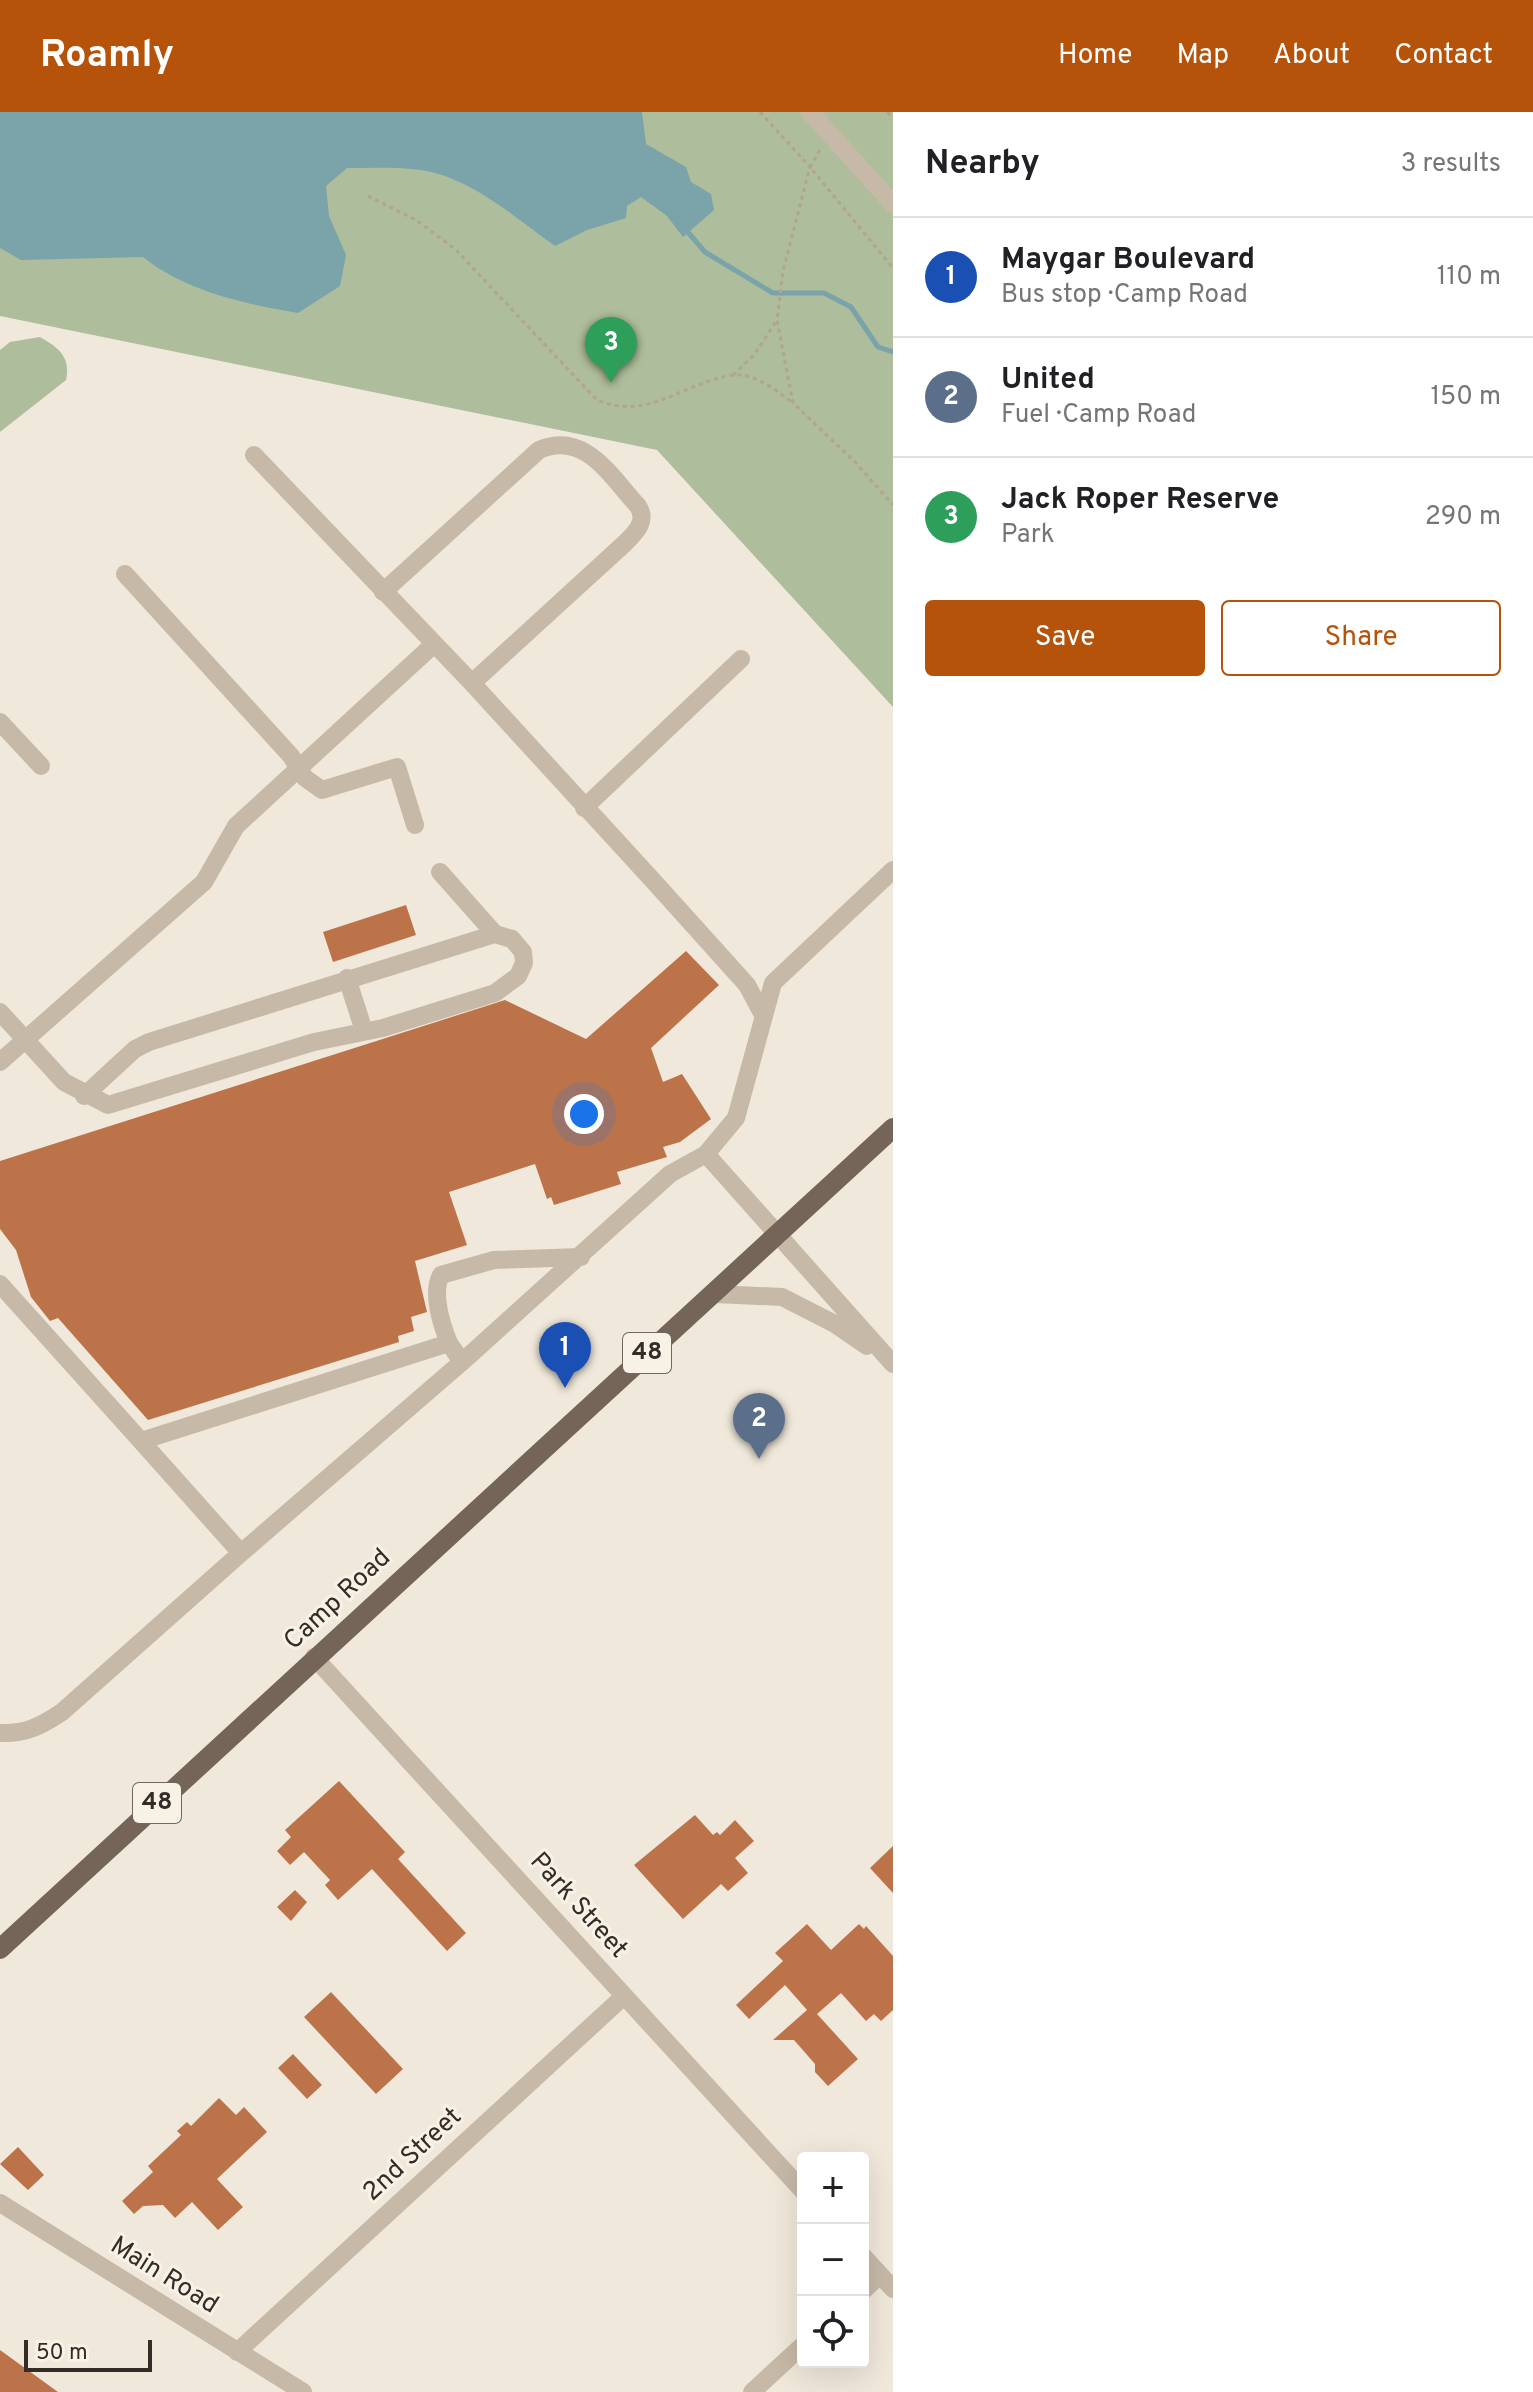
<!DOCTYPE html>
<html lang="en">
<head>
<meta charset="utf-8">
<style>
  :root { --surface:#fff; --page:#f6f6f6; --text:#202124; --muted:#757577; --line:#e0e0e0; --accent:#b45309 }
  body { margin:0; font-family:Overpass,sans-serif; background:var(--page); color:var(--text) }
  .controls { position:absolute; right:24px; bottom:24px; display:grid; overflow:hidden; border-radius:8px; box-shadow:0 8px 32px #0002 }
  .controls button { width:72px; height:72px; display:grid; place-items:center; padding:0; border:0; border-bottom:2px solid var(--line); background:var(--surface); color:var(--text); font:40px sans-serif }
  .scale { position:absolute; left:24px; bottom:20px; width:128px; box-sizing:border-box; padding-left:8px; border:4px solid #342c27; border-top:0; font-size:22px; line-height:28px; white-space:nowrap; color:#342c27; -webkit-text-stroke:6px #f8f2e6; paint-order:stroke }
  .you { position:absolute; left:584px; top:1002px; width:28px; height:28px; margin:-20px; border:6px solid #fff; border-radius:50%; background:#1a73e8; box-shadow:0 0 0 12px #1a73e833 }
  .badge { display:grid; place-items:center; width:52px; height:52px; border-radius:50%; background:var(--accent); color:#fff; font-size:26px; font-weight:700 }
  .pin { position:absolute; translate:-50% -66px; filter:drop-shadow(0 2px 4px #0008) }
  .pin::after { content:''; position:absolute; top:42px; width:28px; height:24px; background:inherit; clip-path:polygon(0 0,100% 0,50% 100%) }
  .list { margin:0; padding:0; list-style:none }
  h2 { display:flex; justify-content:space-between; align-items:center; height:104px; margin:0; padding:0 32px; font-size:34px }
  h2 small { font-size:26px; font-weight:400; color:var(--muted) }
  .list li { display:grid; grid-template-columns:52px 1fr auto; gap:24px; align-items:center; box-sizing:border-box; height:120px; padding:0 32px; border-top:2px solid var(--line) }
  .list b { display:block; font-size:30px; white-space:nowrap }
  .list p { margin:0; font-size:26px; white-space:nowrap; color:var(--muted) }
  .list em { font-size:26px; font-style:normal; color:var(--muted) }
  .actions { display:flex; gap:16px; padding:24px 32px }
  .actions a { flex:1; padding:18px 0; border:2px solid var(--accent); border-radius:8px; text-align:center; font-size:28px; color:var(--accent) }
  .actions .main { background:var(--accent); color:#fff }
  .icon { flex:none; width:44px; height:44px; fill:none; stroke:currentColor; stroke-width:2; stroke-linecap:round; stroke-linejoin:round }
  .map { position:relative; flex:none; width:893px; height:2280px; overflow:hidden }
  header { display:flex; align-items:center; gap:48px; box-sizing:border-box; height:112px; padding:0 40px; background:var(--accent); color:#fff }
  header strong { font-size:38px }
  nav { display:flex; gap:44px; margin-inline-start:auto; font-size:28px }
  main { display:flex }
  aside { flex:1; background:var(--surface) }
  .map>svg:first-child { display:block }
  .green { fill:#aebd9b }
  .water { fill:#7ba3aa }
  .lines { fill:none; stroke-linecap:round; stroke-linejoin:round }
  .stream { stroke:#7ba3aa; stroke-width:5 }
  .building { fill:#bd734a }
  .path { stroke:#b2a392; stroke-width:3; stroke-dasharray:4 4; stroke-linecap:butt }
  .minor { stroke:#c7b9a7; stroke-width:18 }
  .major { stroke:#756559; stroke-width:20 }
  .labels { text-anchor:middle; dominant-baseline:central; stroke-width:6; stroke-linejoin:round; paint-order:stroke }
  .shield { fill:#f8f2e6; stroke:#6f6760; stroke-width:2 }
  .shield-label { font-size:24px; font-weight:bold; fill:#342c27 }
  .street-label { font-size:26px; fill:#342c27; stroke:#f8f2e6 }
</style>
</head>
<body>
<header>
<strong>Roamly</strong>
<nav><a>Home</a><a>Map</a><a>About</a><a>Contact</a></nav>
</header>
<main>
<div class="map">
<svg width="893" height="2280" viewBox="0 0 893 2280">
  <rect width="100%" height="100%" fill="#f0e8da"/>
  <path class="green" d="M 0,0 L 893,0 L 893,595 L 657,338 L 0,204 Z
    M 40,225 C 59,236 71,245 66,268 L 0,320 L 0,238 L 10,230 Z"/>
  <path class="water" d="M 0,0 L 642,0 L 646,32 L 686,55 L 691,70 L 711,82 L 714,98 L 683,125 L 667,104 L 641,85 L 627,94 L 626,106 L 587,118 L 555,134 C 520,109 486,79 445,64 C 416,53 378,56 347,56 L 326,74 L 329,104 L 346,143 L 340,174 L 298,201 C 245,192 185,179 143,145 L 21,148 L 0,136 Z"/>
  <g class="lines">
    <path class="stream" d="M 686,118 L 705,140 L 773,181 L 824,181 L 851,195 L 878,235 L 893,240"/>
  </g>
  <path class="building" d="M 406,793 L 416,823 L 333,850 L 323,820 Z
    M 686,839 L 719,873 L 651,936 L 663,970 L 682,962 L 711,1007 L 680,1030 L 663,1035 L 667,1045 L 617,1060 L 621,1072 L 554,1093 L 551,1085 L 547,1087 L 535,1052 L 449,1080 L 467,1133 L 415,1149 L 427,1200 L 411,1205 L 414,1219 L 398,1224 L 399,1230 L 148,1308 L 58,1206 L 50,1209 L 31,1185 L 16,1138 L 0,1117 L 0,1049 L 505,888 L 586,927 Z
    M 339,1669 L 405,1740 L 398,1747 L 466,1821 L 447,1839 L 372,1757 L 338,1788 L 325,1773 L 330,1768 L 304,1740 L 290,1753 L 277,1739 L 291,1725 L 285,1718 Z
    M 695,1703 L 713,1723 L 717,1720 L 720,1723 L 735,1708 L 754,1729 L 735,1746 L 748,1761 L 728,1779 L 721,1772 L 683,1807 L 634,1753 Z
    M 893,1734 L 893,1781 L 870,1756 Z
    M 295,1778 L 307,1790 L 291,1809 L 277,1795 Z
    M 807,1812 L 831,1838 L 859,1812 L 864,1817 L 866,1814 L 893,1844 L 893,1898 L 881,1909 L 874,1902 L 866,1909 L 841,1881 L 817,1902 L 858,1947 L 828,1974 L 815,1960 L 815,1952 L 794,1928 L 773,1928 L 807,1898 L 785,1873 L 749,1907 L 736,1893 L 783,1849 L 775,1841 Z
    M 331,1880 L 403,1957 L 376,1982 L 304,1905 Z
    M 293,1942 L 322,1973 L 307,1987 L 278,1956 Z
    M 219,1986 L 236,2003 L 244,1995 L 267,2020 L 217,2067 L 243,2095 L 218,2118 L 192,2090 L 175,2106 L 163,2093 L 143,2094 L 134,2102 L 122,2089 L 153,2060 L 148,2054 L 181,2023 L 177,2019 L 187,2010 L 191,2014 Z
    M 18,2035 L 44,2063 L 28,2078 L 0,2052 Z
    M 0,2238 L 58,2280 L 0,2280 Z"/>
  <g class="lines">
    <path class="path" d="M 760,0 L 810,55 L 783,159 L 777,208 L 793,291 L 856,351 L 893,393
      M 887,0 L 893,5
      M 820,38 L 810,55 L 893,156
      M 368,84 L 416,108 L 455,137 L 597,288 C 648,310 684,270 733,263 C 754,260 778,280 793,291
      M 733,263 L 754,243 L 777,208"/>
    <path class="minor" d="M 810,0 L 893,92
      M 254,343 L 472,571 L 657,773 L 747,873 L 763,903
      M 125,462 L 291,644 L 305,666 L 322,678 L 397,655 L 415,713
      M 383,480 L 539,338 C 585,318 611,365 638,394 C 648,410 635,421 624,432 L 472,571
      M 0,610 L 41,654
      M 584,696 L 741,547
      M 347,866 L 364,919
      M 0,900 L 64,970 L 108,993 L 314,930 L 383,916 L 495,881 L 518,864 L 524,851 L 523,840 L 512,827 L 495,822 L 440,760
      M 0,950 L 204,770 L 236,714 L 433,533
      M 84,984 L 135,937 L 149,930 L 495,822
      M 706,1042 L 893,1252
      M 0,1172 L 141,1329 L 449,1231 L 462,1250 L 670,1062 L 706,1042 L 736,1006 L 773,871 L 893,758
      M 715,1182 L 782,1185 L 835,1212 L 867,1234
      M 449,1231 C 442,1214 431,1181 441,1163 L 494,1148 L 581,1145
      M 141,1329 L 241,1441 L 462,1250
      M 314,1545 L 803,2079
      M 0,1621 C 26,1622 41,1614 62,1600 L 241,1441
      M 0,2091 L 303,2280
      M 863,2144 L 893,2177
      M 863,2179 L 880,2163
      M 237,2240 L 624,1884
      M 752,2280 L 803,2233"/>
    <path class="major" d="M 0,1837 L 893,1016"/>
  </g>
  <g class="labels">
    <g class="shield">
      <rect x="623" y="1221" width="48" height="40" rx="6"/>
      <rect x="133" y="1671" width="48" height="40" rx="6"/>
    </g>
    <g class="shield-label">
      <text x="647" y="1241">48</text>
      <text x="157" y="1691">48</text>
    </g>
    <g class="street-label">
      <text transform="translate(338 1488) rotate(-43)">Camp Road</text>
      <text transform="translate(578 1794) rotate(48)">Park Street</text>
      <text transform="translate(413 2043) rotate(-43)">2nd Street</text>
      <text transform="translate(164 2164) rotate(32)">Main Road</text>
    </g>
  </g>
</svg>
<div class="controls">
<button>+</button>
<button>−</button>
<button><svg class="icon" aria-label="locate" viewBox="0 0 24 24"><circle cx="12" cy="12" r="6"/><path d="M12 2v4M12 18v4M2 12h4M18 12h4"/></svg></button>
</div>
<div class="scale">50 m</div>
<div class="you"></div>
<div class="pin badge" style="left:565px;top:1276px;background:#1a4fb4">1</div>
<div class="pin badge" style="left:759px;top:1347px;background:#5c6f8a">2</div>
<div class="pin badge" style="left:611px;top:271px;background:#2e9e5b">3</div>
</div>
<aside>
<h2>Nearby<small>3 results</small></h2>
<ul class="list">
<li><span class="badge" style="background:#1a4fb4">1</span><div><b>Maygar Boulevard</b><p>Bus stop · Camp Road</p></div><em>110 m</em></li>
<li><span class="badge" style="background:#5c6f8a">2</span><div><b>United</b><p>Fuel · Camp Road</p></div><em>150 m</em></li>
<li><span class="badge" style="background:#2e9e5b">3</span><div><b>Jack Roper Reserve</b><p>Park</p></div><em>290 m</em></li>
</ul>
<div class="actions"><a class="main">Save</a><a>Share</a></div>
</aside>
</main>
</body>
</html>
